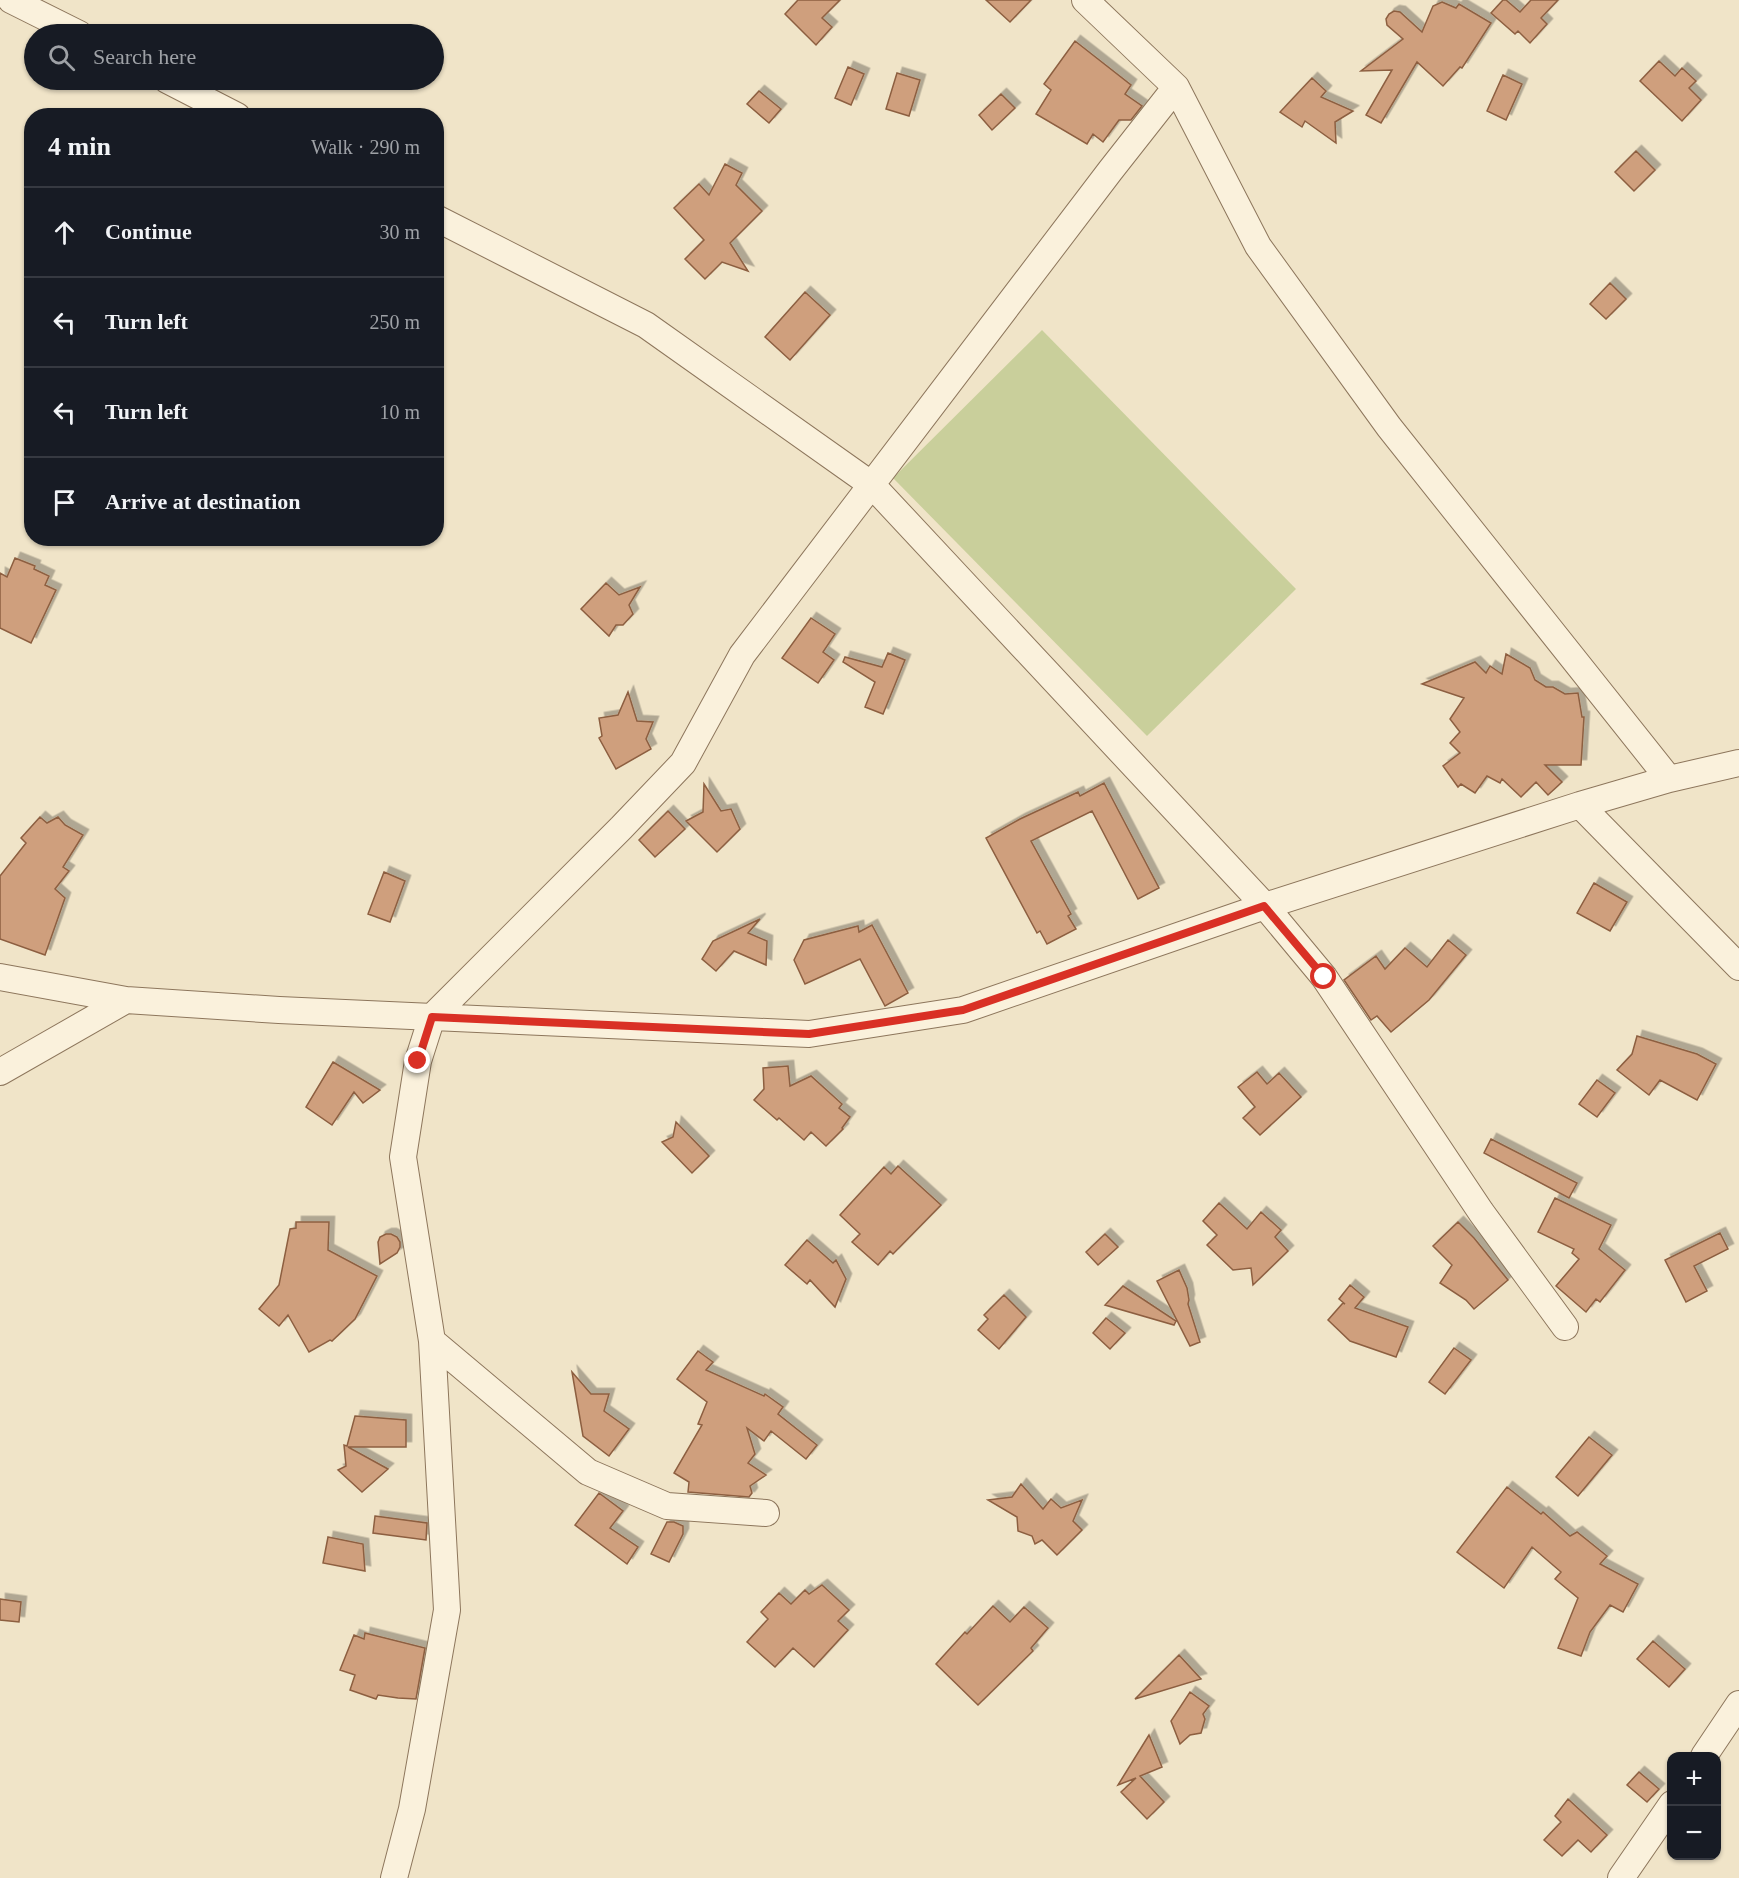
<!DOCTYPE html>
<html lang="en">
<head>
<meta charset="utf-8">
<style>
  :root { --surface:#171b24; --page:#20242c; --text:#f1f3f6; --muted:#9ea1a6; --line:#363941 }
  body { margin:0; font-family:"Times New Roman",serif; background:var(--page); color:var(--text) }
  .controls { position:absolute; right:18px; bottom:18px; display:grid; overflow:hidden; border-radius:12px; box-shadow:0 2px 4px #0004 }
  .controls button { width:54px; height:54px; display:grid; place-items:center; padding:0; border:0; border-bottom:2px solid var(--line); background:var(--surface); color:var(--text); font:30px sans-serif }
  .stop { position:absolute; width:18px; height:18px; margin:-14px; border:4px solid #d93025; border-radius:50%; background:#fff }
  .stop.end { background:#d93025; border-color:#fff; box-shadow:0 2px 6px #0008 }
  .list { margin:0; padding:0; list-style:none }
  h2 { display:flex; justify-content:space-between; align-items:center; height:78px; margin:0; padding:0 24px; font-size:26px }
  h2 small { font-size:20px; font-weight:400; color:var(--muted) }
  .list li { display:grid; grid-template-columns:39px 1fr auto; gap:18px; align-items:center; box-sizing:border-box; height:90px; padding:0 24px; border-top:2px solid var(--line) }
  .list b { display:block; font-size:22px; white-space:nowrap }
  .list em { font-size:20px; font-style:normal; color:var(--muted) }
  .icon { flex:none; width:33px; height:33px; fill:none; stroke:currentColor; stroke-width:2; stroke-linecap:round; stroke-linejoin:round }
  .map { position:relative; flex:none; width:1739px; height:1878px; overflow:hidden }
  .search { position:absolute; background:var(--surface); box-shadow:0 2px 4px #0004; left:24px; top:24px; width:420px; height:66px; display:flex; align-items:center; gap:15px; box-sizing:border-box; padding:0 21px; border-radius:33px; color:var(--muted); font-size:22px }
  .panel { position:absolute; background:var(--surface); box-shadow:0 2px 4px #0004; left:24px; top:108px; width:420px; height:438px; border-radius:24px }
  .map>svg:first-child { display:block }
  .green { fill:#c9cf9b }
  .building { fill:#cf9f7d; stroke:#8d5f41; stroke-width:1.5; filter:url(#shadow) }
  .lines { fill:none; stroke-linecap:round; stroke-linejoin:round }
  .minor-casing { stroke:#8d765c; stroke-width:28 }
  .minor { stroke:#faf1dc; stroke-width:26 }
  .route { stroke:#d93025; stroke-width:8 }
</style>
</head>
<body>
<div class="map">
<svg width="1739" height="1878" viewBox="0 0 1739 1878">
  <defs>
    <filter id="shadow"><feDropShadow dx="5.5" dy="-5.5" stdDeviation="0" flood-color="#0004"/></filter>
  </defs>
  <rect width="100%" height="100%" fill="#f0e4c8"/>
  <path class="green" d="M 1042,330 L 1296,589 L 1147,736 L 893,478 Z"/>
  <path class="building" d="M 798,0 L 840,0 L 822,18 L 832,27 L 816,45 L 785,14 Z
    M 986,0 L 1031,0 L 1010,22 Z
    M 1503,0 L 1506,0 L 1520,12 L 1531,0 L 1558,0 L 1541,18 L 1547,24 L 1530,43 L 1518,31 L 1515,34 L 1491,13 Z
    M 1442,2 L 1456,8 L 1459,4 L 1491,23 L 1462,68 L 1460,67 L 1443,86 L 1417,62 L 1381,123 L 1366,115 L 1392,70 L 1361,71 L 1403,39 L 1387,25 L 1386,19 L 1389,14 L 1394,11 L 1400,12 L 1422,32 L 1433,6 Z
    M 1075,41 L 1131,85 L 1125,94 L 1142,106 L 1131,120 L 1119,120 L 1103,142 L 1093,134 L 1087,144 L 1036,114 L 1051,90 L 1044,84 Z
    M 1659,61 L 1675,76 L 1682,68 L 1696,81 L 1689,88 L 1701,100 L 1682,121 L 1640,81 Z
    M 848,67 L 864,74 L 851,105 L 835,98 Z
    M 897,73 L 920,80 L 909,116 L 886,109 Z
    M 1503,75 L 1522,84 L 1506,120 L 1487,111 Z
    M 1312,78 L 1326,91 L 1321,97 L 1353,111 L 1335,122 L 1336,143 L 1305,121 L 1302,127 L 1280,112 Z
    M 759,91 L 781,109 L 769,123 L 747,104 Z
    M 1001,94 L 1015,108 L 992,130 L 979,115 Z
    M 1636,151 L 1655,170 L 1634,191 L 1615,172 Z
    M 725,164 L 742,173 L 736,185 L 762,211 L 730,243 L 748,271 L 722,262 L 705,279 L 685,259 L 704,240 L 674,208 L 699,184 L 709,195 Z
    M 1610,283 L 1626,299 L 1606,319 L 1590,304 Z
    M 805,292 L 830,315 L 790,360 L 765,337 Z
    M 15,558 L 35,566 L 34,569 L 49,576 L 45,585 L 56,590 L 31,643 L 0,628 L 0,573 L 7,577 Z
    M 606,583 L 619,595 L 640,587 L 629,605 L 633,614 L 623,625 L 616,625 L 609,636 L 581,609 Z
    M 811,618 L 835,634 L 823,652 L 834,660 L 818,683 L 782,658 Z
    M 888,653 L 905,660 L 883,714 L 865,707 L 875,682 L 843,662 L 845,657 L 882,667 Z
    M 1506,654 L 1530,668 L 1535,680 L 1546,687 L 1553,687 L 1565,694 L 1578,693 L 1582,717 L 1584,717 L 1581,765 L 1545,765 L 1562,782 L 1548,795 L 1536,782 L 1521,797 L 1502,779 L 1500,783 L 1487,776 L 1475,793 L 1461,784 L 1458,787 L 1443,766 L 1460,753 L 1450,743 L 1460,732 L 1450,719 L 1464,698 L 1422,684 L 1475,662 L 1486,673 L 1490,666 L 1502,674 Z
    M 628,692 L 637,721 L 653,722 L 646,739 L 651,749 L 616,769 L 599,738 L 602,736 L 599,718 L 618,715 Z
    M 1104,783 L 1159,888 L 1138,899 L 1092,811 L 1031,841 L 1071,914 L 1068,916 L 1076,929 L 1047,944 L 1040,931 L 1037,933 L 986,838 L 1020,819 L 1078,792 L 1080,796 Z
    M 704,784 L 721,811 L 731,809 L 740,829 L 717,852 L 686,821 L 703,812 Z
    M 668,811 L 685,829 L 655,857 L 639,840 Z
    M 40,817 L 47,823 L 58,817 L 65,825 L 83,835 L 63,867 L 69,871 L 55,889 L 65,898 L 45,955 L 0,939 L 0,876 L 26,843 L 21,838 Z
    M 384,872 L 405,881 L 390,922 L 368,914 Z
    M 1594,883 L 1627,902 L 1610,931 L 1577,913 Z
    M 760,919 L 748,933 L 767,941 L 766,965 L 734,951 L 716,971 L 702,959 L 713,941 Z
    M 872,925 L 908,993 L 885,1006 L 860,959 L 805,984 L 794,960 L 804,940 L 858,926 L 859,932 Z
    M 1448,940 L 1466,955 L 1429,1000 L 1391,1032 L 1377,1016 L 1371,1020 L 1344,980 L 1376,956 L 1385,969 L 1405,948 L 1427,967 Z
    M 1637,1036 L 1697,1054 L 1716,1064 L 1697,1100 L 1660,1080 L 1649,1095 L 1617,1070 L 1632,1054 Z
    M 333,1062 L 380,1090 L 363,1103 L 354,1092 L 332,1125 L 306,1107 Z
    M 788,1066 L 790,1086 L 811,1076 L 842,1104 L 839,1108 L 850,1117 L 842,1128 L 843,1129 L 826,1146 L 811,1132 L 804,1140 L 779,1118 L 777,1120 L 754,1100 L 764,1089 L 763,1068 Z
    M 1257,1072 L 1267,1084 L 1279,1073 L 1301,1097 L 1260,1135 L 1243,1118 L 1255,1107 L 1238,1087 Z
    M 1597,1080 L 1615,1093 L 1597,1117 L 1579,1104 Z
    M 676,1122 L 709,1156 L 692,1173 L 662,1142 L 673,1137 Z
    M 1491,1139 L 1577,1183 L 1569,1198 L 1484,1153 Z
    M 898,1166 L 941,1205 L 893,1254 L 890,1251 L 878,1265 L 852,1242 L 860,1234 L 840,1215 L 884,1167 L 891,1174 Z
    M 1555,1198 L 1611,1225 L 1599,1249 L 1625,1270 L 1600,1302 L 1596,1299 L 1586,1312 L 1556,1286 L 1579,1259 L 1572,1253 L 1574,1249 L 1538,1232 Z
    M 1219,1203 L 1247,1229 L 1261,1212 L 1281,1230 L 1275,1237 L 1288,1251 L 1253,1285 L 1251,1268 L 1233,1270 L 1207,1245 L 1217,1235 L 1203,1221 Z
    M 296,1222 L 329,1222 L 328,1250 L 377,1276 L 355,1319 L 332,1341 L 330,1340 L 309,1352 L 288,1315 L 279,1326 L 259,1309 L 279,1285 L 290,1229 L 296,1228 Z
    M 1458,1222 L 1474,1238 L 1508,1280 L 1474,1309 L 1466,1300 L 1440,1283 L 1452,1265 L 1433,1246 Z
    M 1720,1233 L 1728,1249 L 1694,1266 L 1707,1291 L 1686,1302 L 1665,1260 Z
    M 386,1234 L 391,1234 L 397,1237 L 400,1242 L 400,1247 L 397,1253 L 380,1264 L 378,1242 L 380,1237 Z
    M 1105,1234 L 1118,1247 L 1098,1265 L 1086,1252 Z
    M 807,1240 L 833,1263 L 836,1260 L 846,1279 L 835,1307 L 810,1280 L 807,1284 L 785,1265 Z
    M 1179,1270 L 1187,1288 L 1189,1300 L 1188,1304 L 1200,1342 L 1190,1346 L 1157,1281 Z
    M 1350,1285 L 1364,1297 L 1355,1308 L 1408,1327 L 1396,1357 L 1350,1341 L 1328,1320 L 1343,1303 L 1345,1304 L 1339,1299 Z
    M 1123,1286 L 1176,1321 L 1174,1325 L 1105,1305 Z
    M 1004,1295 L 1026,1317 L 999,1349 L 978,1330 L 988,1319 L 984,1315 Z
    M 1106,1318 L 1125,1333 L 1110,1349 L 1093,1333 Z
    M 1454,1348 L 1471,1360 L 1445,1394 L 1429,1382 Z
    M 698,1351 L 713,1362 L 706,1370 L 764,1396 L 765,1394 L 783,1407 L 778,1414 L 817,1445 L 806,1459 L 771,1431 L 764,1441 L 747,1428 L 755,1454 L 748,1463 L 766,1475 L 750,1486 L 752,1493 L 749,1497 L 688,1492 L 689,1482 L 674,1473 L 702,1425 L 698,1424 L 707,1402 L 677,1379 Z
    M 572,1372 L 591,1394 L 609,1394 L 604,1411 L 629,1429 L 609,1456 L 583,1436 Z
    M 355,1416 L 406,1420 L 406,1447 L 348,1447 L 388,1469 L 362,1492 L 338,1470 L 346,1466 L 344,1445 L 347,1446 Z
    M 1589,1437 L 1612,1455 L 1578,1496 L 1556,1477 Z
    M 1021,1484 L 1043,1509 L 1051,1499 L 1061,1508 L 1082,1500 L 1073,1521 L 1082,1530 L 1057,1555 L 1042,1540 L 1035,1544 L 1032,1536 L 1018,1531 L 1017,1517 L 988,1500 L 1012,1497 Z
    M 1507,1487 L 1541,1514 L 1543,1512 L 1570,1536 L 1577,1532 L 1607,1556 L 1600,1564 L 1638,1584 L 1623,1612 L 1610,1605 L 1590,1632 L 1581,1656 L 1558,1648 L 1578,1598 L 1555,1579 L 1561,1572 L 1532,1547 L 1504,1588 L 1457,1552 Z
    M 599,1493 L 623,1511 L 610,1528 L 638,1547 L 627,1564 L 575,1525 Z
    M 375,1516 L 427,1523 L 426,1540 L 373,1533 Z
    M 667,1522 L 674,1522 L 683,1526 L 683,1534 L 669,1562 L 651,1554 Z
    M 328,1537 L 363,1544 L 365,1571 L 323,1563 Z
    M 822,1585 L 849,1610 L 838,1621 L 848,1630 L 814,1667 L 793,1648 L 775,1667 L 747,1642 L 768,1619 L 761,1612 L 779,1593 L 791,1604 L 805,1590 L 809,1594 Z
    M 0,1599 L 21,1602 L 19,1622 L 0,1620 Z
    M 993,1606 L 1010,1622 L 1024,1607 L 1048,1628 L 1031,1648 L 1033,1651 L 978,1705 L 936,1664 L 965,1632 L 967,1634 Z
    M 365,1633 L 425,1648 L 416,1699 L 398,1698 L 378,1695 L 376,1699 L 350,1690 L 355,1675 L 340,1670 L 354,1635 L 364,1639 Z
    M 1653,1641 L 1685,1669 L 1669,1687 L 1637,1659 Z
    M 1179,1655 L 1201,1679 L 1135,1699 Z
    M 1190,1692 L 1209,1706 L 1203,1714 L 1205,1719 L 1201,1733 L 1190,1735 L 1180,1744 L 1171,1721 Z
    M 1149,1735 L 1162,1767 L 1140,1776 L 1164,1802 L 1147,1819 L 1121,1792 L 1136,1778 L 1118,1785 Z
    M 1639,1772 L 1659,1789 L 1647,1802 L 1627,1785 Z
    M 1568,1799 L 1607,1835 L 1591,1852 L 1578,1840 L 1562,1856 L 1544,1840 L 1561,1822 L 1555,1816 Z"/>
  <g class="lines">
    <defs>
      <path id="minor" d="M 11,0 L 79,34
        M 1085,0 L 1176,87 L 1258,246 L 1389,427 L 1669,779
        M 167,80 L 237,116
        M 436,218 L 646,325 L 872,485 L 1265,906 L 1324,977 L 1481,1212 L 1565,1327
        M 1580,805 L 1739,967
        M 0,977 L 126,1000 L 279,1010 L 809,1034 L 963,1010 L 1265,906 L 1580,805 L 1669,779 L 1739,763
        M 0,1072 L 126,1000
        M 432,1341 L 588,1472 L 667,1506 L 766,1513
        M 1704,1756 L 1739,1704
        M 394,1878 L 412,1809 L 447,1610 L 432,1341 L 403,1157 L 418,1061 L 432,1017 L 621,828 L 683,763 L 742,655 L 1110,171 L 1176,87
        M 1621,1878 L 1672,1804"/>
    </defs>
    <use href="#minor" class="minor-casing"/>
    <use href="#minor" class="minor"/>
  </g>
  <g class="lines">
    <path class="route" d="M 418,1061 L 432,1017 L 809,1034 L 963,1010 L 1264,906 L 1324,977"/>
  </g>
</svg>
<div class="controls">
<button>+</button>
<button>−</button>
</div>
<div class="stop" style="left:1324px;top:977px"></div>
<div class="stop end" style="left:418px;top:1061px"></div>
<div class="search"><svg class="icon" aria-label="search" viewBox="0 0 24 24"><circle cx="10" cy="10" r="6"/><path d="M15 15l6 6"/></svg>Search here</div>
<section class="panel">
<h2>4 min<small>Walk · 290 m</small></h2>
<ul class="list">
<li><svg class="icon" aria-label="ahead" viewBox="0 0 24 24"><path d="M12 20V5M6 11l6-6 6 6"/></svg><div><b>Continue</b></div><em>30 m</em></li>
<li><svg class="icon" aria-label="left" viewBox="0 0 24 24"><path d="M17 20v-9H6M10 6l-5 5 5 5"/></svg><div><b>Turn left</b></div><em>250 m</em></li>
<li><svg class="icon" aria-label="left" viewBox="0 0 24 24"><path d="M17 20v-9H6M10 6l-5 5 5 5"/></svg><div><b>Turn left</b></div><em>10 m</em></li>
<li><svg class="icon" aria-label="arrive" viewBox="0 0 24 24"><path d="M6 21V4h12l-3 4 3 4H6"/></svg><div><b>Arrive at destination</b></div></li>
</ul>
</section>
</div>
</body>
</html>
